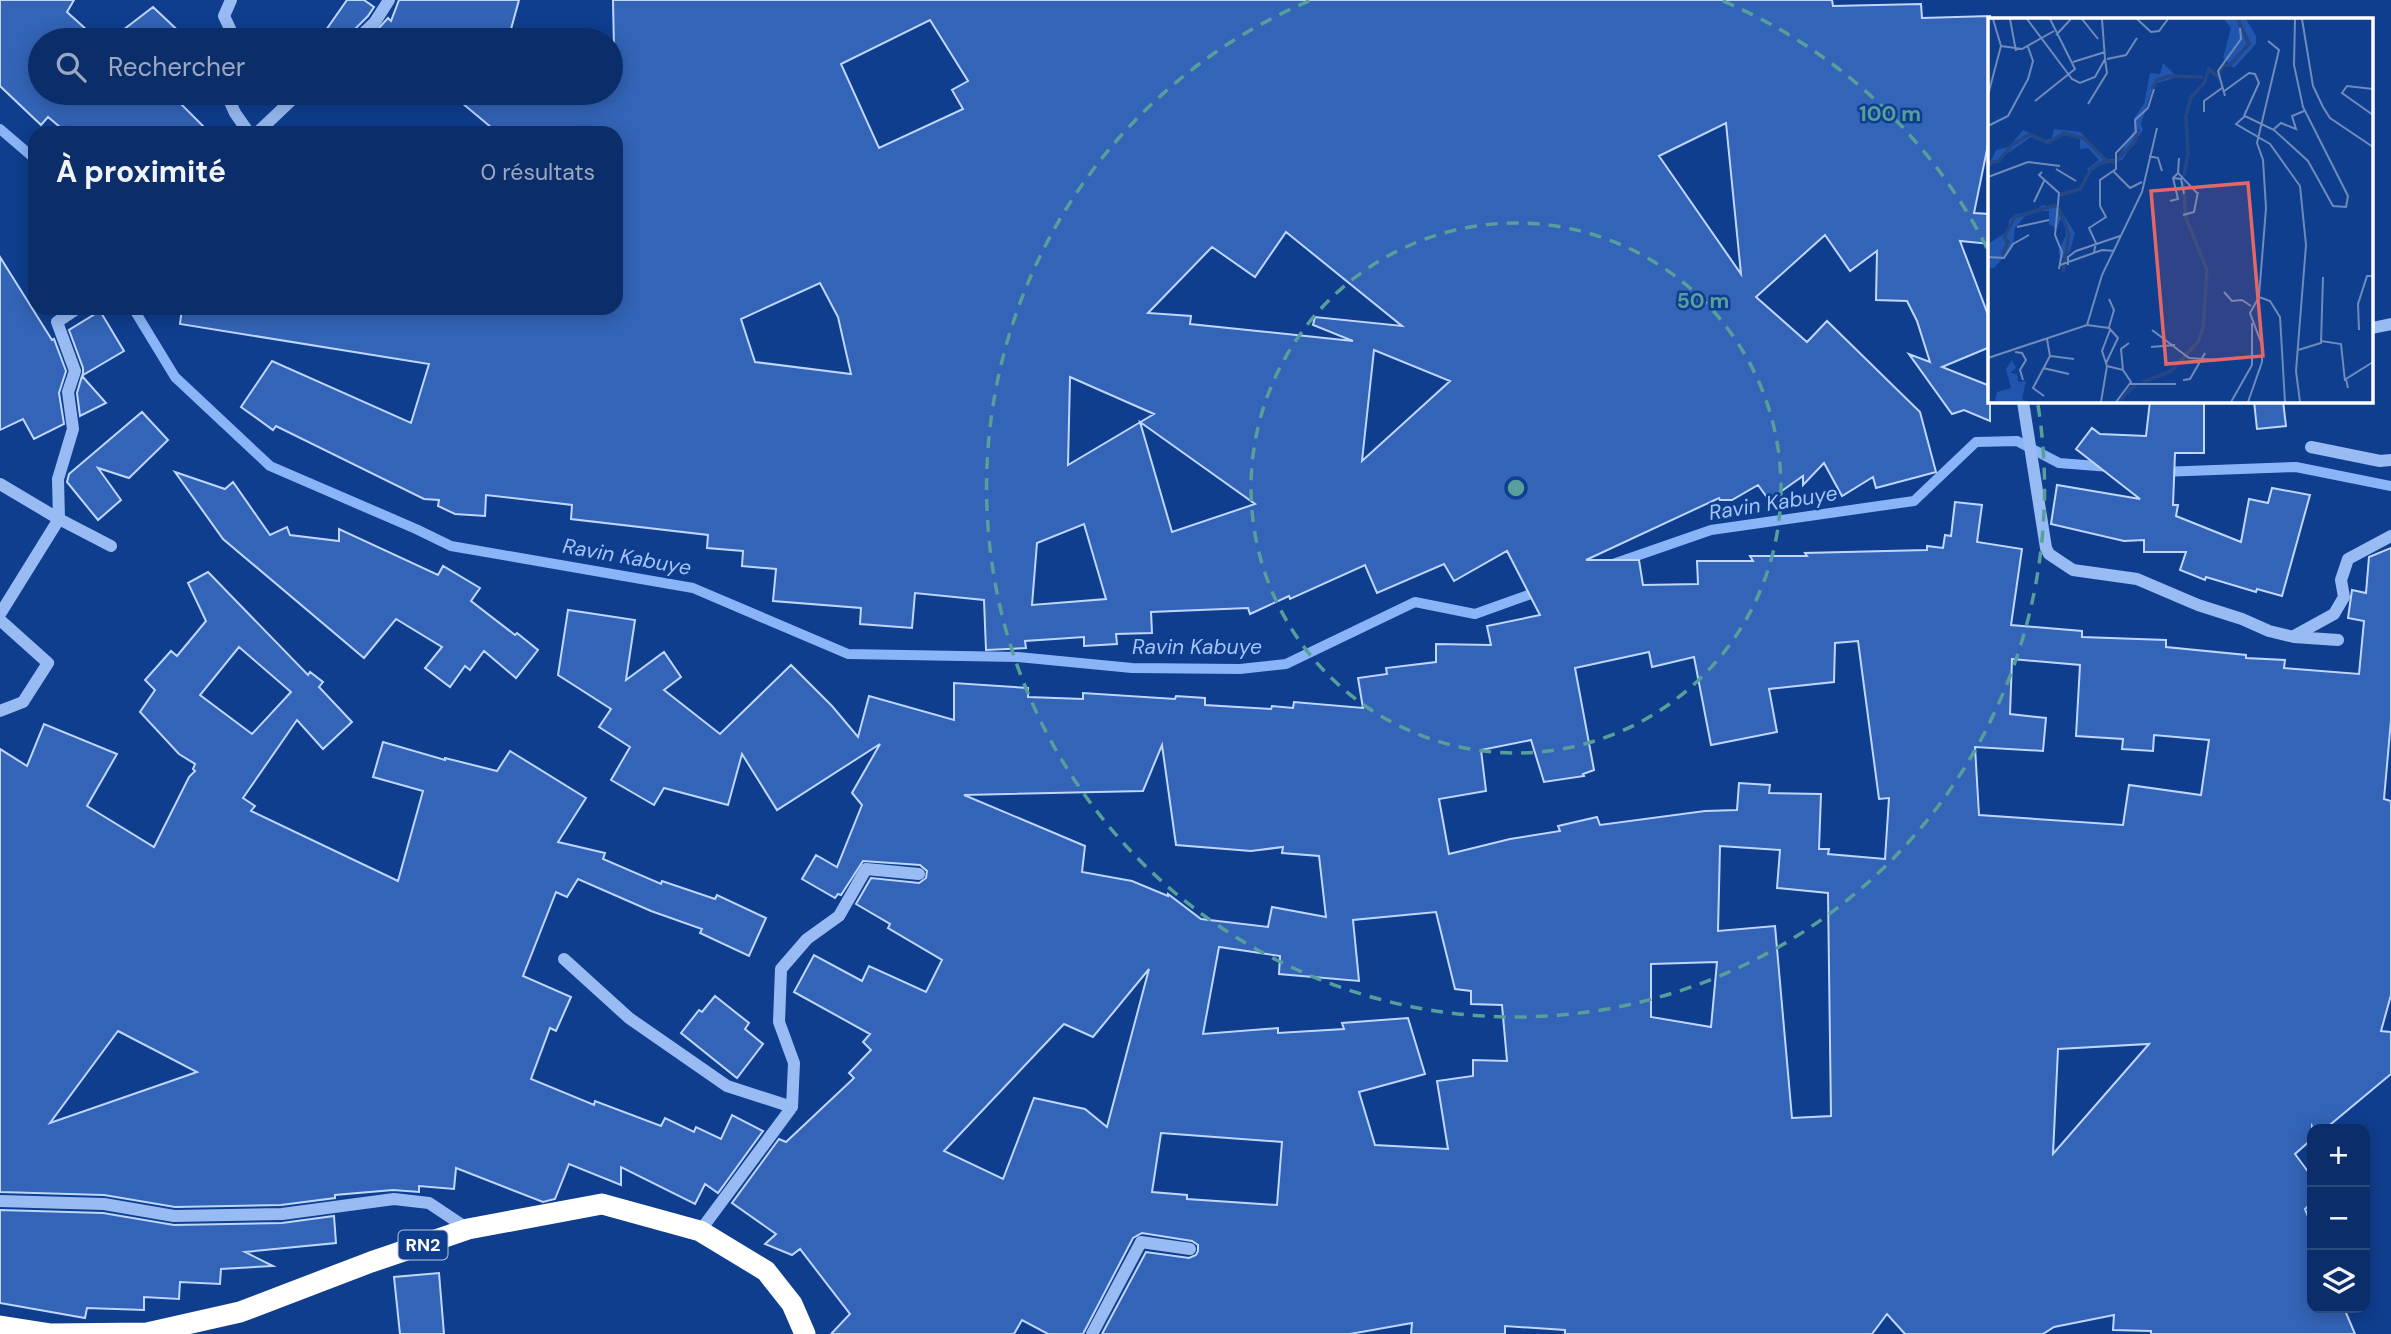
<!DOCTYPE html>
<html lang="fr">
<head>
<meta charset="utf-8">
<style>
  :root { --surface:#0b2e6b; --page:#193a73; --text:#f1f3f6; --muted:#9aa8c1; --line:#2b4a7e }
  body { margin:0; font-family:"DM Sans",sans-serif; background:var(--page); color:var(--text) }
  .controls { position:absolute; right:21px; bottom:21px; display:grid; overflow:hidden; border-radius:14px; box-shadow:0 4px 18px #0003 }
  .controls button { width:63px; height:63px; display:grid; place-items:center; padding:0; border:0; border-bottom:2px solid var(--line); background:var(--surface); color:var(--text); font:35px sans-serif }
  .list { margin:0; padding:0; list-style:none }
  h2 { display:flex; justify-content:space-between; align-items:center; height:91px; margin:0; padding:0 28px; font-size:30px }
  h2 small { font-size:23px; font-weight:400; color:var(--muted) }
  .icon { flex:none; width:38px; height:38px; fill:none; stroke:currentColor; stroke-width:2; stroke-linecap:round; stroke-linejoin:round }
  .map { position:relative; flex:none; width:2391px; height:1334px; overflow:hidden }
  .search { position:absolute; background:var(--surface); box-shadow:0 4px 18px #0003; left:28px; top:28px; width:595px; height:77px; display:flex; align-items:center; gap:18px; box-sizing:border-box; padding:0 24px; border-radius:38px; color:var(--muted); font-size:26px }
  .panel { position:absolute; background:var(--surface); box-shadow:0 4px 18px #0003; left:28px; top:126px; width:595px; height:189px; border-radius:21px }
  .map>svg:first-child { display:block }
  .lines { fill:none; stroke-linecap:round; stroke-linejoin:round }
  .stream { stroke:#89b4f7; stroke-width:10 }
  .building { fill:#3364b7; stroke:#bfd7fe; stroke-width:2; fill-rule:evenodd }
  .minor { stroke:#98bbf3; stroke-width:12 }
  .highway { stroke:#fff; stroke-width:21 }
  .ring { fill:none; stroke:#579f9a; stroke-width:3.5; stroke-dasharray:12 9 }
  .labels { text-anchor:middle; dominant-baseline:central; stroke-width:5; stroke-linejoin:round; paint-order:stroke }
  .shield { fill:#0f3e8f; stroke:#b7c5dd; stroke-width:2 }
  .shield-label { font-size:18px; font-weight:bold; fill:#fff }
  .water-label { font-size:21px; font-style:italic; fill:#a3c5fa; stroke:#0f3e8f }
  .inset-river { fill:none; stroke:#254884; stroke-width:3.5 }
  .inset-road { fill:none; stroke:#6f8bbc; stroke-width:2 }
  .view { fill:#e26868; fill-opacity:0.15; stroke:#e26868; stroke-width:3.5 }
  .inset-edge { fill:none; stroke:#fff; stroke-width:3.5 }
  .centre { fill:#579f9a; stroke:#0f3e8f; stroke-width:3.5 }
  .ring-label { font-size:21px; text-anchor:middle; font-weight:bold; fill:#579f9a; stroke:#0f3e8f; stroke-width:5; stroke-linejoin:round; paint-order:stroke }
</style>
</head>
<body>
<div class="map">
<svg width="2391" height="1334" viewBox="0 0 2391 1334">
  <rect width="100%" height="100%" fill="#0f3e8f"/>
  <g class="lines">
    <path class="stream" d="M 0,129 L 35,159
      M 133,308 L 175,377 L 270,466 L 416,529 L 451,546 L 693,588 L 848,654 L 1018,657 L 1132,668 L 1240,669 L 1286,664 L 1415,602 L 1475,614 L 1542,590
      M 2161,472 L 2296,467 L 2391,486
      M 1613,564 L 1711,530 L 1914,501 L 1976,442 L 2017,441 L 2059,463 L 2110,467"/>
  </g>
  <path class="building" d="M 0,0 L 74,0 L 67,12 L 98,40 L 40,40 L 40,93 L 170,93 L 210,133 L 67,133 L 48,117 L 41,125 L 0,86 Z
    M 347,0 L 364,0 L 374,7 L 368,16 L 350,34 L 347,40 L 319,40 Z
    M 399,0 L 519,0 L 508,40 L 388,40 L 388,37 L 386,40 L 368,40 L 388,18 L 391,21 Z
    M 613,0 L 1832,0 L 1833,6 L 1921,4 L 1922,18 L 1990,16 L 1990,135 L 1974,213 L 1990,214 L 1990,244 L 1960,241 L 1990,320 L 1990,347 L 1942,367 L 1990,386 L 1990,421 L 1964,410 L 1952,414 L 1909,354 L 1930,362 L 1917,321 L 1907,301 L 1876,300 L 1877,251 L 1850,271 L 1825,235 L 1756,297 L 1807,342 L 1827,321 L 1920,412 L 1936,472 L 1876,488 L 1873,477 L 1842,496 L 1824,463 L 1803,485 L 1803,476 L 1769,500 L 1758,485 L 1732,500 L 1720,500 L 1719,498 L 1586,560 L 1639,560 L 1643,585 L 1698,584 L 1697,561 L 1753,561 L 1750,556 L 1807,556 L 1805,553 L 1927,550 L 1927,546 L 1943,548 L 1945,535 L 1951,536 L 1955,502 L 1982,505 L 1977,542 L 2022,549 L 2011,625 L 2082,631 L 2082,637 L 2166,640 L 2166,647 L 2246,655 L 2246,658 L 2285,660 L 2284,668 L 2359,674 L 2364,621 L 2348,618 L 2352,590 L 2366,593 L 2369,557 L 2391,548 L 2391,720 L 2384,799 L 2391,801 L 2391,995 L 2381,1031 L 2391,1032 L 2391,1074 L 2325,1129 L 2314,1129 L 2312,1126 L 2312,1139 L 2295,1154 L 2312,1177 L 2312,1203 L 2305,1209 L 2312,1226 L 2312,1308 L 2344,1308 L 2355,1334 L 2151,1334 L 2151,1331 L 2113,1330 L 2114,1315 L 2054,1327 L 2043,1334 L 1905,1334 L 1887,1314 L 1872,1334 L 1565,1334 L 1565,1330 L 1505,1326 L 1505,1334 L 1411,1334 L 1412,1323 L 1350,1334 L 1102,1334 L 1146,1252 L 1189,1258 L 1196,1255 L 1198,1251 L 1198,1245 L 1192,1241 L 1142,1233 L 1133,1238 L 1083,1334 L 1048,1334 L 1022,1320 L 1014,1334 L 831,1334 L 850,1314 L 800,1249 L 792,1255 L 765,1244 L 776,1234 L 732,1203 L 779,1139 L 786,1142 L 854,1078 L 849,1073 L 871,1050 L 863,1042 L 870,1034 L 794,992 L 814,955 L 862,981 L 869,966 L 926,992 L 942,960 L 888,928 L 890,924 L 856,904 L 871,878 L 919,883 L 926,878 L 927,871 L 920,865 L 863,861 L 841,895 L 838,894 L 835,898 L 802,879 L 816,855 L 837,867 L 862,805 L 852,793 L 880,744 L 777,810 L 742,754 L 728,805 L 664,788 L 654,805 L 611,780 L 630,747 L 599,727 L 611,709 L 558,675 L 568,610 L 635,620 L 626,680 L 664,652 L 681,677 L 664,690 L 720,734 L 791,665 L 832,706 L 858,737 L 869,696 L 954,720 L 954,683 L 1028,688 L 1028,697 L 1083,699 L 1083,693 L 1175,699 L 1176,696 L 1205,698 L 1205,705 L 1271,709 L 1272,706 L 1293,708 L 1294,702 L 1363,708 L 1358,678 L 1387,674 L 1386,668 L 1436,662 L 1436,644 L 1491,645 L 1487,626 L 1540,615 L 1507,551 L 1454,581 L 1444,564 L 1377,593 L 1365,565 L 1290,599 L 1289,596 L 1250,614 L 1248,608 L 1151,612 L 1152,633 L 1116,634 L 1117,644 L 1084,646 L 1084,637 L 1025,641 L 1026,648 L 986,650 L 984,600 L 915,593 L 912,628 L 860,624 L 861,608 L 773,601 L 776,569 L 742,566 L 743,551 L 707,548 L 708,535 L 571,519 L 572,505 L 486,495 L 485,516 L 455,514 L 438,506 L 439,500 L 424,499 L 276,426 L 273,430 L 241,407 L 272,361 L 411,423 L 429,364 L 180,324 L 182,308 L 616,308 L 616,133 L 498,133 L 450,93 L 611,93 L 611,48 L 614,48 ZM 930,20 L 968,81 L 952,90 L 963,109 L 879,148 L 841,64 ZM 1726,123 L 1741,274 L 1659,156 ZM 1286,232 L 1402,326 L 1315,317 L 1313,325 L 1353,341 L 1190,324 L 1191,316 L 1148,313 L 1212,247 L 1255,277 ZM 820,283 L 838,317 L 851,374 L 755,362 L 741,319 ZM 1374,350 L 1450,381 L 1362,461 ZM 1070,377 L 1154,414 L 1068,465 ZM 1140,422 L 1255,504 L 1172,532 ZM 1084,524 L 1106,599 L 1032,605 L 1037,543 ZM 1858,641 L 1879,799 L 1889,798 L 1885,859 L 1828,854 L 1829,849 L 1819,849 L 1821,794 L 1769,793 L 1770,785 L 1739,783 L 1737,810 L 1705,811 L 1600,825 L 1597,817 L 1558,826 L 1560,831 L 1510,839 L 1449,854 L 1439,799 L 1486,791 L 1481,750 L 1531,740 L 1544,782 L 1584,776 L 1583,774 L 1594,770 L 1575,668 L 1649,652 L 1652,667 L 1694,657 L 1711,745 L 1777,732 L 1769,689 L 1834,682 L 1835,643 ZM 2012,659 L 2080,665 L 2076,736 L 2123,739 L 2122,749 L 2153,751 L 2154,735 L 2209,740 L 2201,795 L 2129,785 L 2123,825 L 1979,815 L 1975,747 L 2043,751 L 2046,718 L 2010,714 ZM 1162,745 L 1176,845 L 1251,851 L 1283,847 L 1282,853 L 1319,856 L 1326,917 L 1272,907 L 1268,927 L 1201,919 L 1168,894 L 1168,896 L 1132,881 L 1082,872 L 1085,846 L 964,795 L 1143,791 ZM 1720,846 L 1780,850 L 1777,888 L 1828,893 L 1831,1116 L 1792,1118 L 1775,926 L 1718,931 ZM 1436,912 L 1455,989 L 1471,991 L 1471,1004 L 1502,1005 L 1507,1061 L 1473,1060 L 1473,1076 L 1437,1081 L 1448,1149 L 1375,1145 L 1359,1092 L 1425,1074 L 1408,1018 L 1342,1023 L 1344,1029 L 1278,1033 L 1278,1028 L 1203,1034 L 1219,947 L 1280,956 L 1279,974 L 1359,981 L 1353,920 ZM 1717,962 L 1711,1027 L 1651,1017 L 1651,964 ZM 1149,969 L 1107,1127 L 1085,1109 L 1034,1098 L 1003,1179 L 944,1151 L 1064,1024 L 1093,1037 ZM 2149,1044 L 2053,1154 L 2058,1049 ZM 1161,1133 L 1282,1142 L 1277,1205 L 1187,1199 L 1187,1195 L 1152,1192 Z
    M 153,7 L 188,40 L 110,40 Z
    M 0,257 L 52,340 L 54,339 L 66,371 L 59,393 L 64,424 L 34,439 L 23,419 L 0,430 Z
    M 100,311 L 124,351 L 83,375 L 83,368 L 69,330 Z
    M 82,376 L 106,403 L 80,416 L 77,393 Z
    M 2150,401 L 2204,401 L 2204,453 L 2175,453 L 2173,505 L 2178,505 L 2176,516 L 2241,542 L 2249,499 L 2268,503 L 2272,488 L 2310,495 L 2282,596 L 2257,589 L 2256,592 L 2206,577 L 2205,580 L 2180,570 L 2186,552 L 2144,552 L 2144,540 L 2124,541 L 2051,524 L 2057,485 L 2140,499 L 2076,449 L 2092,428 L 2100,434 L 2146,436 Z
    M 2254,401 L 2283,401 L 2286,426 L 2257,429 Z
    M 142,412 L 168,440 L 129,478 L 98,468 L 121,500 L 98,520 L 67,482 L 69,474 Z
    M 175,472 L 225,489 L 233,482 L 270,535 L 287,527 L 290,535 L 339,541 L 339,529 L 438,575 L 443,566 L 480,588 L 471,601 L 515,635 L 517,633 L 538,650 L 516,678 L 484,651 L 470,670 L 465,666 L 450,687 L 425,668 L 442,647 L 396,619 L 364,658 L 223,539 Z
    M 208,572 L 308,675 L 310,672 L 323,682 L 319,687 L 352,722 L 323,749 L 297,720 L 243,798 L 255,806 L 251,811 L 398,881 L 423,791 L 373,777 L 383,742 L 445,760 L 445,758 L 497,771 L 510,751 L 586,798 L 558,842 L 605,853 L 603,859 L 661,884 L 662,881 L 715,899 L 717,895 L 766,918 L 749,956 L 700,933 L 702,929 L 651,911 L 578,879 L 567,897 L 556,892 L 523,976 L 571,997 L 556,1031 L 550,1028 L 531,1079 L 594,1105 L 595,1101 L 661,1126 L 665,1118 L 694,1132 L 696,1127 L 721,1139 L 732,1115 L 763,1131 L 718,1193 L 705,1184 L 695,1204 L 621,1167 L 621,1185 L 569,1164 L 555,1199 L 543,1202 L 456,1168 L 454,1189 L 419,1186 L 419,1192 L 393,1190 L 335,1195 L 335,1198 L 281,1205 L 175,1207 L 104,1195 L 0,1192 L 0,749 L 27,766 L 44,724 L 117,754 L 87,806 L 154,847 L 189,777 L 195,771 L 193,769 L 195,764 L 179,754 L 140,712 L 155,690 L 145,680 L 171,651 L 177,656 L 206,621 L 188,583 ZM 239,647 L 291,692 L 252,734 L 200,695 ZM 118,1031 L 197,1072 L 50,1123 Z
    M 715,996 L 749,1023 L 745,1029 L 763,1044 L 737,1078 L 681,1033 L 699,1010 L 702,1012 Z
    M 0,1210 L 103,1213 L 174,1225 L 282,1223 L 334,1216 L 336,1243 L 245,1252 L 273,1266 L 221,1269 L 220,1284 L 180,1282 L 179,1299 L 144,1297 L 144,1310 L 87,1308 L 85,1318 L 0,1303 Z
    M 439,1273 L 444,1334 L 400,1334 L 394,1277 Z"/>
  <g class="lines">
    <path class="minor" d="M 230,40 L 232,33 L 224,16 L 231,0
      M 356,40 L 375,22 L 389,0
      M 226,93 L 235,113 L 249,133
      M 257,133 L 299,93
      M 2372,328 L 2391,324
      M 2023,402 L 2046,548 L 2049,554 L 2073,570 L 2137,579 L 2198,605 L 2242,619 L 2269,631 L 2294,637 L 2338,640
      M 2311,447 L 2380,461 L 2391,460
      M 0,484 L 59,519 L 111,546
      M 0,614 L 59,519 L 58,479 L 73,429 L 68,392 L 75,371 L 57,322 L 78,308
      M 0,620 L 48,663 L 23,702 L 0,711
      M 2294,636 L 2334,614 L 2344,597 L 2341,580 L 2348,559 L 2391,536
      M 564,959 L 629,1018 L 727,1086 L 792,1107
      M 0,1201 L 104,1204 L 174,1216 L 282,1214 L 394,1199 L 429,1203 L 468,1229
      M 700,1231 L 792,1107 L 794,1063 L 779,1022 L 781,969 L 807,939 L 839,916 L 866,869 L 919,874
      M 1092,1334 L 1141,1242 L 1190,1249"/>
    <path class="highway" d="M 0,1326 L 51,1334 L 147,1333 L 240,1312 L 371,1262 L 468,1229 L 602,1204 L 700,1231 L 766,1271 L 792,1304 L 805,1334"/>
  </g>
  <g class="ring">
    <circle cx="1516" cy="488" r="265"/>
    <path d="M1723 1A529 529 0 0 1 1989 252M2038 405A529 529 0 1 1 1309 1"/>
  </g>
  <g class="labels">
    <rect class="shield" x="398.5" y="1230.5" width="49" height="29" rx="5"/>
    <g class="shield-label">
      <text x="423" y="1245">RN2</text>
    </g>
    <g class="water-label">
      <text transform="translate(1773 503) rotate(-9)">Ravin Kabuye</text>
      <text transform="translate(627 557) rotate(10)">Ravin Kabuye</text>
      <text x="1197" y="647">Ravin Kabuye</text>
    </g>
  </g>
  <g transform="translate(1988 18)">
    <rect width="385" height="385" fill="#0f3e8f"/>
    <path d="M 236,1 L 258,1 L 268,18 L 268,26 L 246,50 L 235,40 L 243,10 ZM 175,45 L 189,59 L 166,66 L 153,106 L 155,112 L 134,142 L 114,146 L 101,155 L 99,151 L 111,142 L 100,130 L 92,131 L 92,120 L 74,117 L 59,126 L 43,119 L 0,149 L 8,132 L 21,129 L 35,112 L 57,122 L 64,120 L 66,111 L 92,114 L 119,141 L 129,141 L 146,112 L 146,100 L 156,86 L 162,55 L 172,56 ZM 54,187 L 71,190 L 87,215 L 82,233 L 74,241 L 70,234 L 78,217 L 76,204 L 72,202 L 69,211 L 61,206 L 61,193 L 54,193 L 37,198 L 27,210 L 25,229 L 6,250 L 0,250 L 0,226 L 20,213 L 21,202 L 28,196 L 46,195 ZM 24,342 L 28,350 L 22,355 L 29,356 L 30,364 L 38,363 L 34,381 L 39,384 L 7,384 L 9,374 L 23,370 L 18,351 Z" fill="#2056af"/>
    <path class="inset-river" d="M 164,71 L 169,62 L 181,58 L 215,59M 0,145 L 11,143 L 24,127 L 42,116 L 60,125 L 76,115 L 97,121 L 118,142 L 126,144 L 147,124 L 150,111M 196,158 L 200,135 L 198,98 L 203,79 L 216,65 L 221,51 L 230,59 L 234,48 L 242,47 L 261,26 L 250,1M 72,177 L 92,171 L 104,150 L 117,143M 71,191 L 81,216 L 75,254M 14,237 L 20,225 L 16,219 L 27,199 L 68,187M 155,364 L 183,353 L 210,324 L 215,310 L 219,252 L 198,200 L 195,163M 131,383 L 147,367"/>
    <path class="inset-road" d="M 22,1 L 28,33M 39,1 L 84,61 L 92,65 L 107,59 L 117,41 L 114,1M 94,1 L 110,21M 149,1 L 163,14 L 171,13 L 180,1M 307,1 L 306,47 L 315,89 L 360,178 L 358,189 L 345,188 L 320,143 L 286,112 L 257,98 L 248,106 L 282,126 L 312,168 L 318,227 L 308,353 L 312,384M 314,1 L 325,68 L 335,89 L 342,100 L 385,129M 68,17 L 83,1M 13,28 L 34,31 L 66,13M 119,41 L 138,37 L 149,20M 85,44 L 117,34M 385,71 L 359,68 L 354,75 L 385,97M 235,74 L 261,55 L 267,56 L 271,65 L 256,98M 0,77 L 13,28 L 5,1M 237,78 L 230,53 L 253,21 L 252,10M 47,83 L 87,51 L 62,1M 100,86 L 119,55 L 117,41M 216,94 L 216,83 L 234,70M 0,108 L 20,98 L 40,61 L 45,43 L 40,29M 286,111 L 293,105 L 308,111 L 304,98 L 316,93M 161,138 L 170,140 L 174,153M 191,140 L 190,155 L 210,176M 68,151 L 88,163M 125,153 L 142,170 L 154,164M 54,154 L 51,157 L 71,175 L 67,217 L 74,234 L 71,251M 0,159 L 40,144 L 72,148M 185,160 L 193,161 L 196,176M 182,183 L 190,181 L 185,160 L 190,155M 46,184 L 57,161M 195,197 L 206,194 L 210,174M 29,209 L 61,202M 106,234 L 108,225 L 101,210 L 118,199 L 112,188 L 112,162 L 128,151 L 128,135 L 148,114 L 147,102 L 160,90 L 166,71M 0,239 L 16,240 L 25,226 L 41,217M 72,247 L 114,232 L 127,233M 80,247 L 80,239 L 88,233 L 132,218M 236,274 L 244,283 L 254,282 L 263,288M 271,278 L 278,190 L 275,142 L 269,125 L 291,32 L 280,23M 99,307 L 114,257 L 154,174 L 169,110M 121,309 L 126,292 L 121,281M 164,312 L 201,340 L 230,342M 371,312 L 370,286 L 379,258 L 385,258M 333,323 L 353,326 L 357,363M 163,329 L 187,327M 310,332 L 333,325 L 335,259M 27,334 L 34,335 L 38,342 L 32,352 L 35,362M 62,338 L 86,341M 0,340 L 99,307 L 121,310 L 130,320 L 118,345M 119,348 L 135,352 L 133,331 L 141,325M 55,350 L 81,356M 195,362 L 202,361 L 217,335M 142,366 L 188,366M 360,370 L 358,361 L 385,344M 56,378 L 45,370 L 62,338 L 59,321M 113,384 L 119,348 L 114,333 L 122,312M 128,384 L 143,364 L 135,352M 243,384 L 264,347 L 264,305M 260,384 L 274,344 L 274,327 L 262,295 L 271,279 L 282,283 L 292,299 L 297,384"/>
    <path class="view" d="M 260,165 L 275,338 L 178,346 L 163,173 Z"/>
    <rect width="385" height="385" class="inset-edge"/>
  </g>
  <circle cx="1516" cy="488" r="10" class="centre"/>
  <g class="ring-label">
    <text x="1890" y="121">100 m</text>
    <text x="1703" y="308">50 m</text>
  </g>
</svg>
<div class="controls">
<button>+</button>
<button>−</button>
<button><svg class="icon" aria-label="layers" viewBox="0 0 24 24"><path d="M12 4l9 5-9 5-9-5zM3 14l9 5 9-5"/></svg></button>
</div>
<div class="search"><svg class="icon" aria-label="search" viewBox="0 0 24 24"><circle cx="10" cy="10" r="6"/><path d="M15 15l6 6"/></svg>Rechercher</div>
<section class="panel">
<h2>À proximité<small>0 résultats</small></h2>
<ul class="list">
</ul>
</section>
</div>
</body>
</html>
